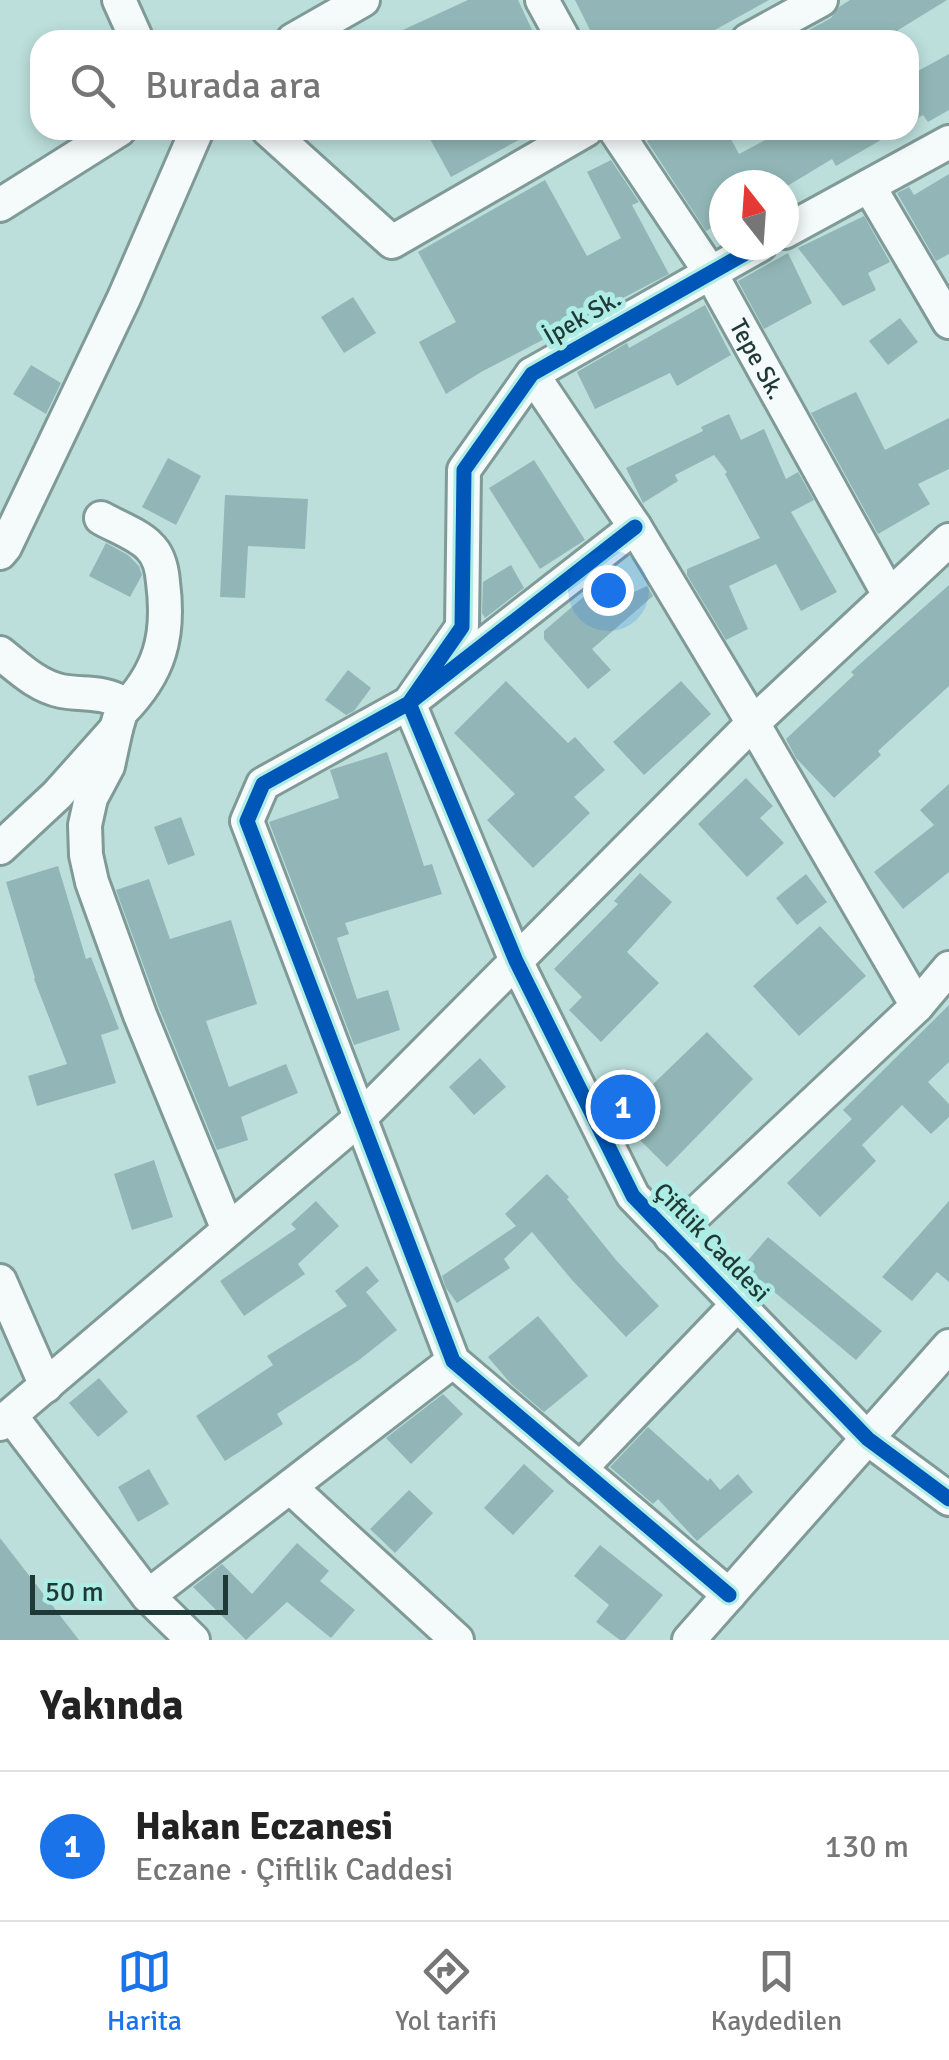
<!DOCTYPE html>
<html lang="tr">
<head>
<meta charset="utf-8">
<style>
  :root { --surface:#fff; --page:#f6f6f6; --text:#222; --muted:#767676; --line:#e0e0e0; --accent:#1a73e8 }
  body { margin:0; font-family:Signika,sans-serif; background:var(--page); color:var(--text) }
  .compass { position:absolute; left:709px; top:170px; width:90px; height:90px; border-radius:50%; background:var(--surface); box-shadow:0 5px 15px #0003; rotate:343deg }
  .scale { position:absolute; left:30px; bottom:25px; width:198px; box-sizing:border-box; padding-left:10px; border:5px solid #1f3936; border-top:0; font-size:28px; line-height:35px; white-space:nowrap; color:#1f3936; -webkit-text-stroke:8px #aeede6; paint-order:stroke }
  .you { position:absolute; left:608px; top:590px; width:35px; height:35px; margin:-25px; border:8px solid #fff; border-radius:50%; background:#1a73e8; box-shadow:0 0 0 15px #1a73e833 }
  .badge { display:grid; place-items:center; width:65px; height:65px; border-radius:50%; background:var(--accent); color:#fff; font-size:32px; font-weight:700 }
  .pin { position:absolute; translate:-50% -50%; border:5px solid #fff; box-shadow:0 2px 10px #0006 }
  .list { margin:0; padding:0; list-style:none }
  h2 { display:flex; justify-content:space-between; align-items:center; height:130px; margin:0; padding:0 40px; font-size:42px }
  h2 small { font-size:32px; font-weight:400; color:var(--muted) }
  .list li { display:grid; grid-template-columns:65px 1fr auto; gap:30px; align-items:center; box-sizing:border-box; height:150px; padding:0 40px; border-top:2px solid var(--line) }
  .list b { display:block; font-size:38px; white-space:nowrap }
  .list p { margin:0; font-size:32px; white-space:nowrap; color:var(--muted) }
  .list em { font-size:32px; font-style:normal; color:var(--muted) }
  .icon { flex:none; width:55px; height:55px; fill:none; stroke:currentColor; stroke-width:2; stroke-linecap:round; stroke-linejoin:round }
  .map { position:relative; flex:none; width:949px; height:1640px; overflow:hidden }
  .search { position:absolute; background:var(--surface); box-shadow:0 5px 15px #0003; left:30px; right:30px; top:30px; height:110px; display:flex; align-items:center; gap:25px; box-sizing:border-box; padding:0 35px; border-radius:30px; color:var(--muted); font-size:38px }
  .sheet { height:280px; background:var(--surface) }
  nav { display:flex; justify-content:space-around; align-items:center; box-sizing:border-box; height:140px; border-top:2px solid var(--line); background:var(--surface); font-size:28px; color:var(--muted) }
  nav a { display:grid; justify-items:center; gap:5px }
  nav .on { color:var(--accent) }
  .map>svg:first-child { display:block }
  .building { fill:#92b6b7 }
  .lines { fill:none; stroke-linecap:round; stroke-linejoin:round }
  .minor-casing { stroke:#7f9a97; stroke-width:38 }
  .minor { stroke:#f5fafa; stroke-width:32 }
  .cycleway-casing { stroke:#aeede6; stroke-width:21 }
  .cycleway { stroke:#0057b8; stroke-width:15 }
  .labels { text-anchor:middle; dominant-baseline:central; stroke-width:10; stroke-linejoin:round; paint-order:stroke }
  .street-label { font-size:25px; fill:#1f3936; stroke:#aeede6 }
</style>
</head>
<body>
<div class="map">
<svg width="949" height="1640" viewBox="0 0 949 1640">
  <rect width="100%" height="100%" fill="#bcdfdb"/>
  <path class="building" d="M 468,0 L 518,0 L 534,34 L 521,40 L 381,40 Z
    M 575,0 L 769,0 L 697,40 L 595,40 Z
    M 850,0 L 947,0 L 882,40 L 791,40 L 831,18 L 839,7 Z
    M 949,54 L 949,110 L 928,122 L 923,115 L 909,124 L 909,76 Z
    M 425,130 L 537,130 L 451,177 Z
    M 666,130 L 726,130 L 739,154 L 784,130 L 898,130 L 836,166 L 832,159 L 789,185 L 724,185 L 724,221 L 706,231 L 647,141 Z
    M 611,160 L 639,202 L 632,205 L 669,274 L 481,372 L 446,394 L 419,342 L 456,322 L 418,252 L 545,180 L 587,256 L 621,238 L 587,172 Z
    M 949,174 L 949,254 L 936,261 L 897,193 L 909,187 L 914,195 Z
    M 864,216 L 890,262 L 868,273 L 876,290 L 843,306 L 798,248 Z
    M 788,253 L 812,303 L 764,329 L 738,281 Z
    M 353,297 L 376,333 L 344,353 L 321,317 Z
    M 705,305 L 731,355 L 677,386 L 670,373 L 595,409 L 577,372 L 627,343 L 629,348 Z
    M 900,318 L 918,342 L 888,365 L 869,341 Z
    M 31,365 L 61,383 L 46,414 L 13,394 Z
    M 856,392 L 885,450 L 949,418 L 949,469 L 918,484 L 930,504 L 878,534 L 811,413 Z
    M 729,414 L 741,440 L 764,429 L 786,479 L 798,472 L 814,500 L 791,512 L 837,592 L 801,611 L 776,564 L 729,586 L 748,629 L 726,640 L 687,575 L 687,569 L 760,538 L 725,474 L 727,472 L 714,455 L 675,475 L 678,481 L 643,503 L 626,468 L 703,431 L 701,427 Z
    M 168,458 L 201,476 L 176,525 L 142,507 Z
    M 534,460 L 585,540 L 540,569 L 489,488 Z
    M 225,495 L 308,499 L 305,549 L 248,546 L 245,598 L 220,597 Z
    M 106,543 L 128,555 L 139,566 L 142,575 L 130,597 L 89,576 Z
    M 511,565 L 524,588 L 485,618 L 482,613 L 483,582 Z
    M 949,585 L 949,686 L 878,751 L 881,755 L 834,798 L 796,758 L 786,739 L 854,675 L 851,672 Z
    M 647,586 L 653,596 L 592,649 L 611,670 L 588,689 L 544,639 L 544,631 L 595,587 L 604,606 Z
    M 348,670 L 371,688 L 354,711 L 346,715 L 325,700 Z
    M 506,681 L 568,743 L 575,737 L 605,770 L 574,797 L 590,813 L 533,868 L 487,820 L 515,794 L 454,733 Z
    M 681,681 L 711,714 L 644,775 L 613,742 Z
    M 387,752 L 424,866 L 432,864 L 442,894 L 345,923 L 349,934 L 337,938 L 357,999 L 388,990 L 400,1030 L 354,1045 L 269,822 L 339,798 L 330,770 Z
    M 746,778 L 773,806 L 760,818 L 784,843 L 747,877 L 698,824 Z
    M 949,784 L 949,872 L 903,909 L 874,872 L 934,825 L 920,810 Z
    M 181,817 L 195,855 L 168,865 L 154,827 Z
    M 58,866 L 86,959 L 91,957 L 119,1029 L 101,1035 L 116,1083 L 37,1106 L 28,1076 L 67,1064 L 34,979 L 35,978 L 6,882 Z
    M 640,873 L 672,902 L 627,952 L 659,983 L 601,1042 L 569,1010 L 582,997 L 554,969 L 618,904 L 614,901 Z
    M 806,874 L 827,902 L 797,925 L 776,898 Z
    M 149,879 L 170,939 L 231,920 L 257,1004 L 206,1021 L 229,1087 L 286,1064 L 298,1093 L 241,1117 L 248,1140 L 217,1150 L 159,1008 L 116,890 Z
    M 820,926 L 866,976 L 799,1036 L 753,986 Z
    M 949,1005 L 949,1062 L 928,1082 L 949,1104 L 949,1117 L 931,1134 L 902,1105 L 862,1145 L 876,1161 L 820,1217 L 787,1183 L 852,1119 L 843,1110 Z
    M 707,1032 L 753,1079 L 667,1167 L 618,1118 Z
    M 480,1058 L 506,1087 L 474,1115 L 449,1087 Z
    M 154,1160 L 173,1217 L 132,1230 L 114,1174 Z
    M 547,1174 L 569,1197 L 567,1199 L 616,1260 L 659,1306 L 626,1337 L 572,1280 L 532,1232 L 504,1259 L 510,1268 L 457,1303 L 446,1288 L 442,1276 L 516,1226 L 505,1214 Z
    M 316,1201 L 339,1226 L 298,1264 L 305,1274 L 244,1316 L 220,1281 L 296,1229 L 291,1224 Z
    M 949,1201 L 949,1282 L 937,1272 L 912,1301 L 882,1277 Z
    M 768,1237 L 882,1331 L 856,1360 L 743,1266 Z
    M 367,1266 L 379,1281 L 366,1292 L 397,1330 L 359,1360 L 277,1414 L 283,1424 L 225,1461 L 196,1416 L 273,1365 L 267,1356 L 347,1306 L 335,1291 Z
    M 538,1316 L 588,1376 L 544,1412 L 511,1384 L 488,1357 Z
    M 99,1378 L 128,1412 L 98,1437 L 69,1403 Z
    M 443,1394 L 463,1414 L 411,1464 L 386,1438 Z
    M 648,1427 L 708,1481 L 710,1478 L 720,1490 L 738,1474 L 753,1492 L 697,1541 L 658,1499 L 653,1504 L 610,1467 Z
    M 524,1464 L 554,1491 L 513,1535 L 484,1508 Z
    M 149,1469 L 169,1504 L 138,1522 L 118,1487 Z
    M 409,1490 L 433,1513 L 395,1553 L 370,1529 Z
    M 0,1538 L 79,1640 L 0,1640 Z
    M 297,1543 L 329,1571 L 320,1581 L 355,1610 L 331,1638 L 287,1602 L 246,1640 L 193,1587 L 222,1564 L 252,1594 Z
    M 600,1545 L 663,1595 L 625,1640 L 620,1640 L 596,1622 L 609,1605 L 574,1576 Z"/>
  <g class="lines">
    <defs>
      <g id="minor">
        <path d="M 119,0 L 137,40"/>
        <path d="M 542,0 L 564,40"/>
        <path d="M 293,40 L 363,0"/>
        <path d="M 748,40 L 821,0"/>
        <path d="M 268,130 L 392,242 L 586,130"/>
        <path id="s1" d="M 615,130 L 710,272 L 889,595"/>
        <path d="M 869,186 L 949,322"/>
        <path d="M 0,205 L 119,130"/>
        <path d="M 784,232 L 949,142"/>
        <path d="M 760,245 L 532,374 L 464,470 L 462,627 L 409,703 L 516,961 L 633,1196 L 868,1439 L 949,1499"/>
        <path d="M 532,374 L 635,527 L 753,723 L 917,1006"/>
        <path d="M 101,518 C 115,526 139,535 149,546 C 159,555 162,569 163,582 C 170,636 160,673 121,712"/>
        <path d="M 635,527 L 409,703 L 263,784 L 247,821 L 453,1361 L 729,1595"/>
        <path d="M 0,553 L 5,547 L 124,298 L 197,130"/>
        <path d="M 0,653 C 19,668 37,686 61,691 C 80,695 99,691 117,700 L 121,712 L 116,729 L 57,795 L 0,848"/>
        <path d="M 116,729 L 108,766 L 91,798 L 85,825 L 86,855 L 92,882 L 140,1015 L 228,1230"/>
        <path d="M 671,1237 L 917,1006 L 949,968"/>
        <path d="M 0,1281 L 46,1386"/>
        <path d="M 11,1416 L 148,1596 L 193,1640"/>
        <path d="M 0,1424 L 359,1119 L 753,723 L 949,540"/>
        <path d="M 580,1469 L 737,1305"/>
        <path d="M 290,1487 L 457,1640"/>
        <path d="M 148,1596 L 453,1361"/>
        <path d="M 689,1640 L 949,1346"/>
      </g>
    </defs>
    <use href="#minor" class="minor-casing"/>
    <use href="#minor" class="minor"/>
    <defs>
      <path id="cycleway" d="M 760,245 L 532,374 L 464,470 L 462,627 L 409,703 L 516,961 L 633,1196 L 868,1439 L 949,1499
        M 635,527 L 409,703 L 263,784 L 247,821 L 453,1361 L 729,1595"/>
    </defs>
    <use href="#cycleway" class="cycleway-casing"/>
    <use href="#cycleway" class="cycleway"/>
  </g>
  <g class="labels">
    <g class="street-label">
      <text transform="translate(582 317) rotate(-30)">İpek Sk.</text>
      <text stroke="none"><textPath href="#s1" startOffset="270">Tepe Sk.</textPath></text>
      <text transform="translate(712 1242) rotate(46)">Çiftlik Caddesi</text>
    </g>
  </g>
</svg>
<svg class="compass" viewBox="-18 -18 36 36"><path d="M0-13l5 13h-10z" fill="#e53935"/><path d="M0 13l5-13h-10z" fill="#767676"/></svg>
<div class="scale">50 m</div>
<div class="you"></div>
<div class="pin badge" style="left:623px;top:1107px">1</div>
<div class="search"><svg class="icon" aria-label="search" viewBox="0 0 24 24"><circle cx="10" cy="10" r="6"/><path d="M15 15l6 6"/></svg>Burada ara</div>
</div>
<section class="sheet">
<h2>Yakında<small></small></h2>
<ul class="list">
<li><span class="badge">1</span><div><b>Hakan Eczanesi</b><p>Eczane · Çiftlik Caddesi</p></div><em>130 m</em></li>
</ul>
</section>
<nav>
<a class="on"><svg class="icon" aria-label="map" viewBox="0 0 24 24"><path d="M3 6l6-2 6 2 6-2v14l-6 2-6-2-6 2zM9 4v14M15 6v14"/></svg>Harita</a>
<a><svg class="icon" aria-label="directions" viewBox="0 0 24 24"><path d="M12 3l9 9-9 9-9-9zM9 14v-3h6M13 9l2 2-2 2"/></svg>Yol tarifi</a>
<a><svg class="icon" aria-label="saved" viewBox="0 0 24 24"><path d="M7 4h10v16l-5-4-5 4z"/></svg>Kaydedilen</a>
</nav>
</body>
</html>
